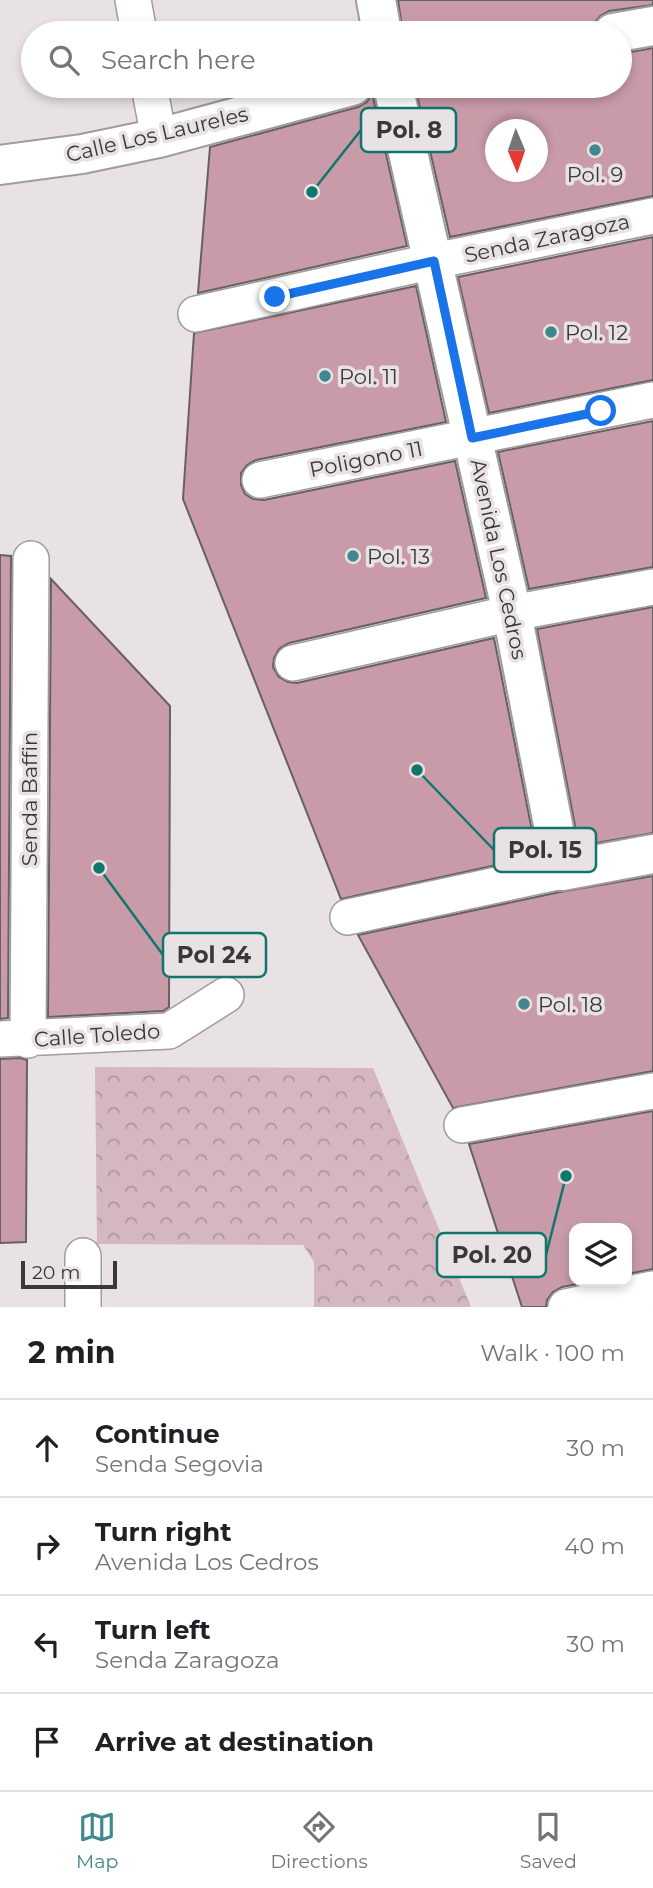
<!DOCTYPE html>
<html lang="en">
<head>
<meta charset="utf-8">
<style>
  :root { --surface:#fff; --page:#f6f6f6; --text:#202124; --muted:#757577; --line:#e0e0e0; --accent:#40888d }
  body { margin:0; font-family:Montserrat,sans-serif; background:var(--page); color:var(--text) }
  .controls { position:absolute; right:21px; bottom:21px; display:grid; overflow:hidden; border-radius:14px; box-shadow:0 4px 10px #0003 }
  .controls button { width:63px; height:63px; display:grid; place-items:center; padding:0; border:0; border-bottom:2px solid var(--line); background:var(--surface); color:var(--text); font:35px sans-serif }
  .compass { position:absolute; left:485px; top:119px; width:63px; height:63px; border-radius:50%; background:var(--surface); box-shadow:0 4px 10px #0003; rotate:178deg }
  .scale { position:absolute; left:21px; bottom:18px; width:96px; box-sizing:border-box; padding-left:7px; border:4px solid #393737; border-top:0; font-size:19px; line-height:24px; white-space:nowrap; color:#393737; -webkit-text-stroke:5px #e8e2e4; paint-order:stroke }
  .stop { position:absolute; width:21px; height:21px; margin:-16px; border:5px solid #1a73e8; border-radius:50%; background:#fff }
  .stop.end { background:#1a73e8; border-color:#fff; box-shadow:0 2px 7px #0008 }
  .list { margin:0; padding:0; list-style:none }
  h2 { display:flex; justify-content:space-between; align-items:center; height:91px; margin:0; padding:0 28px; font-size:30px }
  h2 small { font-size:23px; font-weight:400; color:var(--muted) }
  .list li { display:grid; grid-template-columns:46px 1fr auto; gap:21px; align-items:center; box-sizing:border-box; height:98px; padding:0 28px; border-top:2px solid var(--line) }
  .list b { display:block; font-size:26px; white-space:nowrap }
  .list p { margin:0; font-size:23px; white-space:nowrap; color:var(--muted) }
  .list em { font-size:23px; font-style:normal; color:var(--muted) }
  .icon { flex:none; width:38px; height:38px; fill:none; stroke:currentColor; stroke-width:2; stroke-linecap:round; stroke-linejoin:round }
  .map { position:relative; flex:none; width:653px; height:1307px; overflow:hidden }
  .search { position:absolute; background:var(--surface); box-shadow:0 4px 10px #0003; left:21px; right:21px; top:21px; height:77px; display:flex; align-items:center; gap:18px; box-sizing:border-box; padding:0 24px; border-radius:38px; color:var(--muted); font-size:26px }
  .sheet { height:483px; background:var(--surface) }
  nav { display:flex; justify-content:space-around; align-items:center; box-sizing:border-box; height:98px; border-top:2px solid var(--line); background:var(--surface); font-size:19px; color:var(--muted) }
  nav a { display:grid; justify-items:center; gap:4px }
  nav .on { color:var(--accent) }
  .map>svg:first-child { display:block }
  .park { fill:url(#park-crowns) }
  .building { fill:#c99ba8; stroke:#666163; stroke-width:2; fill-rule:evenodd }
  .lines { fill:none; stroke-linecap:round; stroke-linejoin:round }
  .street-casing { stroke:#a09b9c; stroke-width:38 }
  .secondary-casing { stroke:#a09b9c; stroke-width:42 }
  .street { stroke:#fff; stroke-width:35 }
  .secondary { stroke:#fff; stroke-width:38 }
  .route { stroke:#1a73e8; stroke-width:9 }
  .poi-dot { fill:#40888d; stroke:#e8e2e4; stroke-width:2.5 }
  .labels { text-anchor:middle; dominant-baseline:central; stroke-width:7; stroke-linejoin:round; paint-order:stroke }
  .street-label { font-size:21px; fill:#393737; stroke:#e8e2e4 }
  .poi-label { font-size:21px; fill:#393737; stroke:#e8e2e4; text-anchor:start }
  .leader { fill:none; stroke:#0f766e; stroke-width:2.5 }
  .callout-dot { fill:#0f766e; stroke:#e8e2e4; stroke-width:2.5 }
  .callout { fill:#e8e2e4; stroke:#0f766e; stroke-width:2.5 }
  .callout-label { font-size:23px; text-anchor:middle; font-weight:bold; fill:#393737 }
</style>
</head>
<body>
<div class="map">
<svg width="653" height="1307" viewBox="0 0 653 1307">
  <defs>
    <pattern id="park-crowns" width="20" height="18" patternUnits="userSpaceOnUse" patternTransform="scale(1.75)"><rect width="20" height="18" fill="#d5b7bf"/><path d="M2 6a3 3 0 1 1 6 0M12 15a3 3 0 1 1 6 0" fill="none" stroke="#ae969c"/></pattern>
  </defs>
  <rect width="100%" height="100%" fill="#e8e2e4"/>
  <path class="park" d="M 95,1067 L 373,1068 L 471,1307 L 314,1307 L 314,1262 L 303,1245 L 97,1244 Z"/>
  <path class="building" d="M 398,0 L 653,0 L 653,5 L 609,11 L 600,16 L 593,25 L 592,33 L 403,33 Z
    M 653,48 L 653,196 L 450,237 L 415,86 L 620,86 L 620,54 ZM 495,130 L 537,130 L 537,172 L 495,172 Z
    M 372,93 L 407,246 L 198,293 L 210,147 L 358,107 L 367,102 Z
    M 653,237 L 653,380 L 489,413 L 458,277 Z
    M 416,286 L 446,422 L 256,460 L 247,465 L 241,473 L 241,485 L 245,494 L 253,499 L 264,500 L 455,461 L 486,598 L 289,643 L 279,649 L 274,658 L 273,667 L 279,677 L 288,682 L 297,683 L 494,638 L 537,856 L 341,899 L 183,499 L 194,333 Z
    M 653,421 L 653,567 L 529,589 L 498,452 Z
    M 0,555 L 11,556 L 8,1018 L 0,1019 Z
    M 51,579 L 170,706 L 169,1007 L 163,1011 L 48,1017 Z
    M 653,607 L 653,833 L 579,846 L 537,629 Z
    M 653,876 L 653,1071 L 453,1108 L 358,935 L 560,892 Z
    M 20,1058 L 27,1060 L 26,1242 L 0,1243 L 0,1059 Z
    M 653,1111 L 653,1269 L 627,1274 L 627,1228 L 574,1228 L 574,1281 L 594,1281 L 562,1287 L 553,1292 L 547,1300 L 546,1307 L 522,1307 L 469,1144 Z"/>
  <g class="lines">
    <defs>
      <path id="street" d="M 133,0 L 139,33
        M 149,86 L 159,138
        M 196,314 L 434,261 L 653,216
        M 260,480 L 653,400
        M 293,663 L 512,613 L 653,587
        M 348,917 L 562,871
        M 0,1039 L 169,1031 L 226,995
        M 28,1040 L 31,559
        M 462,1125 L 653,1091
        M 83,1307 L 83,1256
        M 566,1307 L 653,1289"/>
      <path id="secondary" d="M 376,0 L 382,33
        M 613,33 L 653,26
        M 393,86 L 512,613 L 562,871 L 653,854
        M 0,165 L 82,154 L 159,138 L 352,86"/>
    </defs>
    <use href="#street" class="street-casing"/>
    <use href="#secondary" class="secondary-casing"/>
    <use href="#street" class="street"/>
    <use href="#secondary" class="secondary"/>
  </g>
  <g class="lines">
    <path class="route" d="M 275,297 L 434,261 L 472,438 L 601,411"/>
  </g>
  <g class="poi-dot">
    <circle cx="595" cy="150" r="7"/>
    <circle cx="551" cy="332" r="7"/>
    <circle cx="325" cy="376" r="7"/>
    <circle cx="353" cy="556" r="7"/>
    <circle cx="524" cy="1004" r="7"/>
  </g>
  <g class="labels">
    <g class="street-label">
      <text transform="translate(157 134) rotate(-13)">Calle Los Laureles</text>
      <text transform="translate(547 238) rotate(-12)">Senda Zaragoza</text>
      <text transform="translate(366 459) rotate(-11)">Poligono 11</text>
      <text transform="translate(499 559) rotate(78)">Avenida Los Cedros</text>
      <text transform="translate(29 799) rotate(-90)">Senda Baffin</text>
      <text transform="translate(97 1035) rotate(-4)">Calle Toledo</text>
    </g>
    <g class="poi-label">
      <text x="595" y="174" text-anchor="middle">Pol. 9</text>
      <text x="565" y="332">Pol. 12</text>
      <text x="339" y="376">Pol. 11</text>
      <text x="367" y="556">Pol. 13</text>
      <text x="538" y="1004">Pol. 18</text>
    </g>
  </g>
  <path class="leader" d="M312 192L361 130M417 770L494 850M99 868L163 955M566 1176L546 1255"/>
  <g class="callout-dot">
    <circle cx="312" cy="192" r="7"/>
    <circle cx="417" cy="770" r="7"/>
    <circle cx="99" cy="868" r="7"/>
    <circle cx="566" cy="1176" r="7"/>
  </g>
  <g class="callout">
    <rect x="361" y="108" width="95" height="44" rx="7"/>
    <rect x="494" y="828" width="102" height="44" rx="7"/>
    <rect x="163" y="933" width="103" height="44" rx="7"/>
    <rect x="437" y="1233" width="109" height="44" rx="7"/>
  </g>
  <g class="callout-label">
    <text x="409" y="138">Pol. 8</text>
    <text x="545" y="858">Pol. 15</text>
    <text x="214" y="963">Pol 24</text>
    <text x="492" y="1263">Pol. 20</text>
  </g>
</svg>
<div class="controls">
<button><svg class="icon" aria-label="layers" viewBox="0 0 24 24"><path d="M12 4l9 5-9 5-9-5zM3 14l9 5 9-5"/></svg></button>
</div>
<svg class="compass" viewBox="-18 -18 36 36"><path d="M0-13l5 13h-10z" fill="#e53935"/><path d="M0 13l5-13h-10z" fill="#757577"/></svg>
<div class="scale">20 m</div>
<div class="stop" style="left:601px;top:411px"></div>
<div class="stop end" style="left:275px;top:297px"></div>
<div class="search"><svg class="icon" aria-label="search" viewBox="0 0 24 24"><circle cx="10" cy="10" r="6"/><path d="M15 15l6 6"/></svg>Search here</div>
</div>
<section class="sheet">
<h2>2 min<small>Walk · 100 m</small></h2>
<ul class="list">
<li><svg class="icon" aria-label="ahead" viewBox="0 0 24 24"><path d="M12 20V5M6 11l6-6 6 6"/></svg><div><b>Continue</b><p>Senda Segovia</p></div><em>30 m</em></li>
<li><svg class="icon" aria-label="right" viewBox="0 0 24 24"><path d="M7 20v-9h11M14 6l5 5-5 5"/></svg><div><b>Turn right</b><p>Avenida Los Cedros</p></div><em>40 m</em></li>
<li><svg class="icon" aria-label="left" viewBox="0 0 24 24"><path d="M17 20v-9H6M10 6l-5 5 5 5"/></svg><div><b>Turn left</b><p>Senda Zaragoza</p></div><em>30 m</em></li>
<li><svg class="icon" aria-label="arrive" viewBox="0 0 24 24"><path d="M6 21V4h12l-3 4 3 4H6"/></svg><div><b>Arrive at destination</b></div></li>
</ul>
</section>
<nav>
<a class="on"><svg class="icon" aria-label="map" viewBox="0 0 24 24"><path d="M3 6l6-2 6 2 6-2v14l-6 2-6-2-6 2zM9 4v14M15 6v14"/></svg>Map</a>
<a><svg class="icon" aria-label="directions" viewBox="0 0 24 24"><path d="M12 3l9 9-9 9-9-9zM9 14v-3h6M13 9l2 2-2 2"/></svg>Directions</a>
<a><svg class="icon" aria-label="saved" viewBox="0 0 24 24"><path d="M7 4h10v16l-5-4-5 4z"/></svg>Saved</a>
</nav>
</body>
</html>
